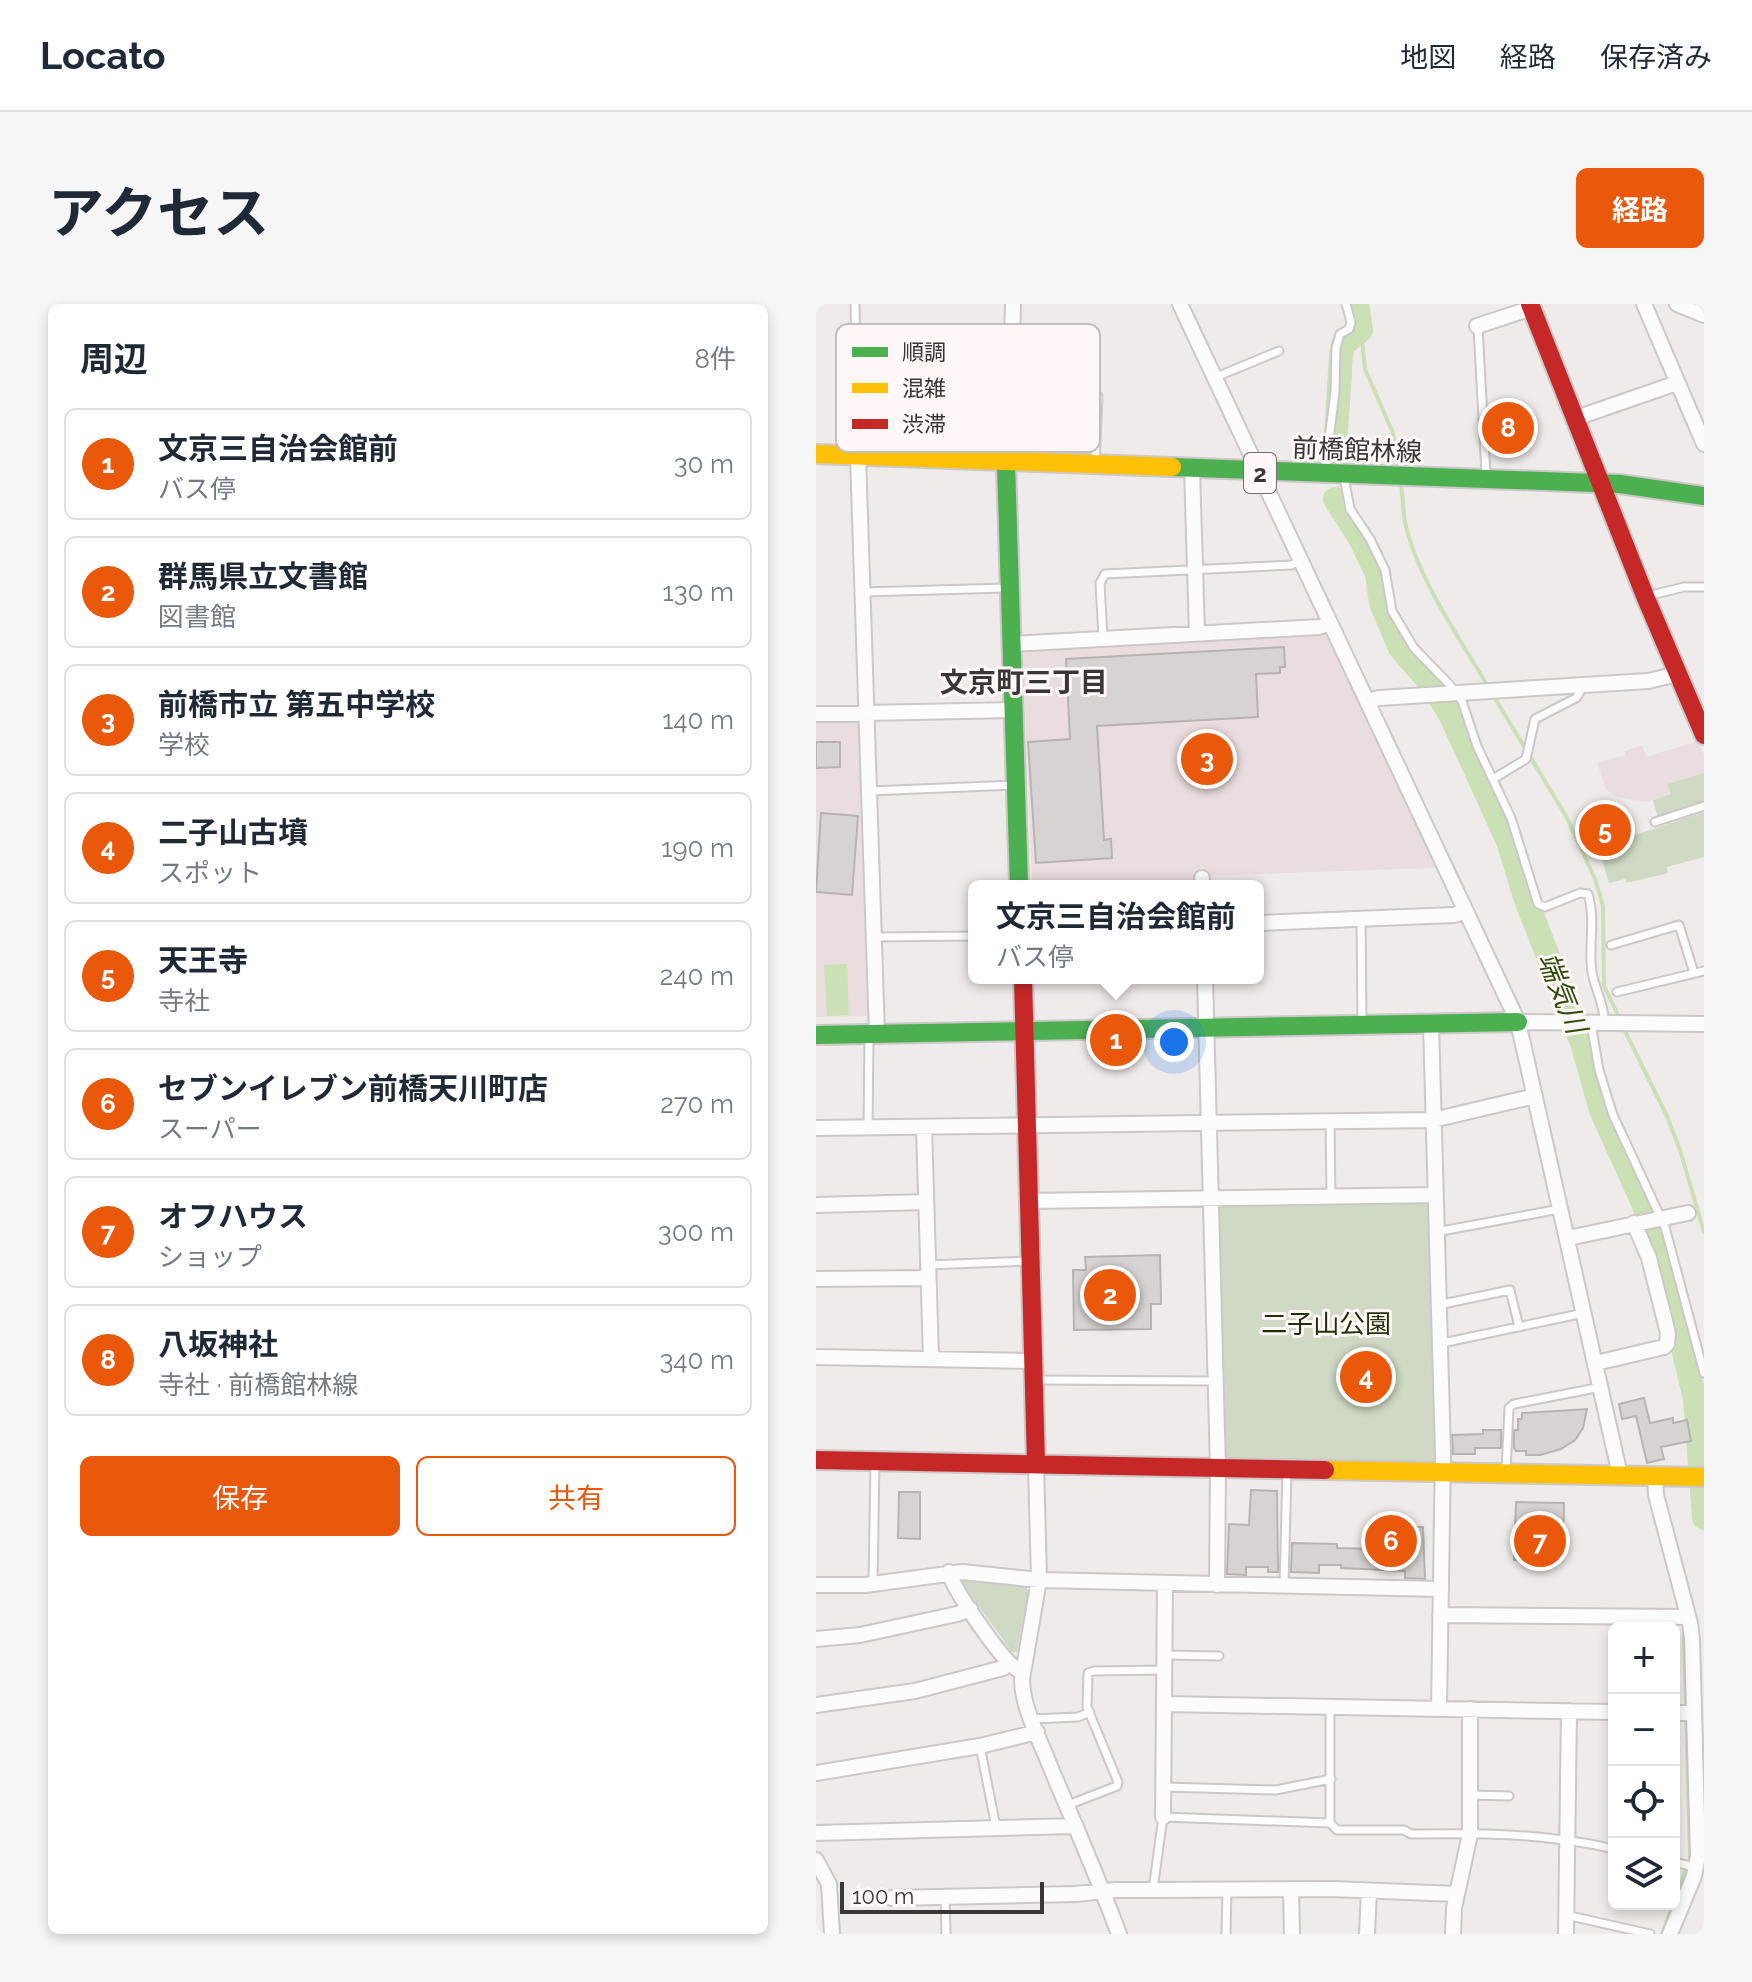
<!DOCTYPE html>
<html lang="ja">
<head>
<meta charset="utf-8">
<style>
  :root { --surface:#fff; --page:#f6f6f7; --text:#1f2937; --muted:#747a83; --line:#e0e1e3; --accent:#ea580c }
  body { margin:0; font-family:Raleway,"Noto Sans JP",sans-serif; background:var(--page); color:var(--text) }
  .controls { position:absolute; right:24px; bottom:24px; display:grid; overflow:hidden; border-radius:12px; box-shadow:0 4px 12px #0003 }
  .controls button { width:72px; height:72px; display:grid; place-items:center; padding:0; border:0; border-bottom:2px solid var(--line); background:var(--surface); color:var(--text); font:40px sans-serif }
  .scale { position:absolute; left:24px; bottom:20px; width:204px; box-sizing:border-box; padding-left:8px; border:4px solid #3a3536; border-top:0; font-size:22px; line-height:28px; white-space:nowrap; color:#3a3536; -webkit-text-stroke:6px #fff6f8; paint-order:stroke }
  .you { position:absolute; left:358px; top:738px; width:28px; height:28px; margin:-20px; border:6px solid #fff; border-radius:50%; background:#1a73e8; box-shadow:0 0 0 12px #1a73e833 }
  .badge { display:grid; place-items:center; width:52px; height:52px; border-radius:50%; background:var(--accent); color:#fff; font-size:26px; font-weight:700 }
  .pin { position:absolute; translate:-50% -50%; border:4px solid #fff; box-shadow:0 2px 8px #0006 }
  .popup { position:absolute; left:152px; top:576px; width:296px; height:104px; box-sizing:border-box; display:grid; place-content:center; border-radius:12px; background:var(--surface); filter:drop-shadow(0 2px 6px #0005); font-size:26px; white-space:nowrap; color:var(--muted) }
  .popup b { font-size:30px; color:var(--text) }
  .popup::after { content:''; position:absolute; left:50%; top:100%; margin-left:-16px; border:16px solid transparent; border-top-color:var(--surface) }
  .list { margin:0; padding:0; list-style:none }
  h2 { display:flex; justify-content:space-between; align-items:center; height:104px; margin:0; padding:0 32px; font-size:34px }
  h2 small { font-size:26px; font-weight:400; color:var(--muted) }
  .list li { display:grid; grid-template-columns:52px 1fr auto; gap:24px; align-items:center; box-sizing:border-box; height:112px; margin:0 16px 16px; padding:0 16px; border:2px solid var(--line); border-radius:12px }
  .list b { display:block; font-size:30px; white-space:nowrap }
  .list p { margin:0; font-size:26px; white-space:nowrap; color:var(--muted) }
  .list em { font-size:26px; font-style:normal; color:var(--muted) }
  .actions { display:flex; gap:16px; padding:24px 32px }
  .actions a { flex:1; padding:18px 0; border:2px solid var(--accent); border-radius:12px; text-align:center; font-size:28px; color:var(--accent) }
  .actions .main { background:var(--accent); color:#fff }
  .icon { flex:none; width:44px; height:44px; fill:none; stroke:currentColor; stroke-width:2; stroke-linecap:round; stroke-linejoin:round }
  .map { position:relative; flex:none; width:888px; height:1630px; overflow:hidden; border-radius:12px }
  header { display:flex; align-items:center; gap:48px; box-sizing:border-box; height:112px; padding:0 40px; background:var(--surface); border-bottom:2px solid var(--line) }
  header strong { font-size:38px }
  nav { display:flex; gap:44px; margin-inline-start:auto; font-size:28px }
  .intro { display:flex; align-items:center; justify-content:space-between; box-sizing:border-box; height:192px; padding:0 48px }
  h1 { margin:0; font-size:56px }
  .button { padding:20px 36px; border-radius:12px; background:var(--accent); color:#fff; font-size:28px; font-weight:700 }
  main { display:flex; gap:48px; padding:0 48px }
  aside { flex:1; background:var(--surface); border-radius:12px; box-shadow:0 4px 12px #0003 }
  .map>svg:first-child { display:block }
  .built { fill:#eadddf }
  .green { fill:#cfd9c3 }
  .water { fill:#cbe0b5 }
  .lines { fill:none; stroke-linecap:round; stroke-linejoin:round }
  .stream { stroke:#cbe0b5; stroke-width:4 }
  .river { stroke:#cbe0b5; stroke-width:24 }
  .building { fill:#d7d3d3; stroke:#b7b3b3; stroke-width:2 }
  .lane-casing { stroke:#ccc7c8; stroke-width:11 }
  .street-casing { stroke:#ccc7c8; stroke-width:18 }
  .fast-casing { stroke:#ccc7c8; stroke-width:22 }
  .slow-casing { stroke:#ccc7c8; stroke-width:22 }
  .jam-casing { stroke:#ccc7c8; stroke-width:22 }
  .lane { stroke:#fdfcfc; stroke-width:7 }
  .street { stroke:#fdfcfc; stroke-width:14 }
  .fast { stroke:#4caf50; stroke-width:18 }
  .slow { stroke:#ffc107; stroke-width:18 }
  .jam { stroke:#c62828; stroke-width:18 }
  .labels { text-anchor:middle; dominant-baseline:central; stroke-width:6; stroke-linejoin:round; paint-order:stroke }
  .shield { fill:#fff6f8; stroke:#756f70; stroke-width:2 }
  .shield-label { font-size:24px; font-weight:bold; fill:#3a3536 }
  .street-label { font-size:26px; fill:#3a3536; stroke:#fff6f8 }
  .park-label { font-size:26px; fill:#1d3104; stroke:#fff6f8 }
  .neighbourhood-label { font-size:28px; font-weight:bold; fill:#3a3536; stroke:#fff6f8 }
  .water-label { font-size:28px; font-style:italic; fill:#314e0d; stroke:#fff6f8 }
  .key { fill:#fff6f8; stroke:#c4bcbe; stroke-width:2 }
  .key-label { font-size:22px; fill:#3a3536 }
</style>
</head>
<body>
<header>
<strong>Locato</strong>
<nav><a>地図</a><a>経路</a><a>保存済み</a></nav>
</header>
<div class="intro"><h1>アクセス</h1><a class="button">経路</a></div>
<main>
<aside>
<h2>周辺<small>8件</small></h2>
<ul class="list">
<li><span class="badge">1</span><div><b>文京三自治会館前</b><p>バス停</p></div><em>30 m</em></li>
<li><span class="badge">2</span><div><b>群馬県立文書館</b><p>図書館</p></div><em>130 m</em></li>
<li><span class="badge">3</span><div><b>前橋市立 第五中学校</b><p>学校</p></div><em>140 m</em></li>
<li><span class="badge">4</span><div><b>二子山古墳</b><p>スポット</p></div><em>190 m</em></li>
<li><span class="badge">5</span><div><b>天王寺</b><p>寺社</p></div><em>240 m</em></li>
<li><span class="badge">6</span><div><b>セブンイレブン前橋天川町店</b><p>スーパー</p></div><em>270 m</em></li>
<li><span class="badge">7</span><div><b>オフハウス</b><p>ショップ</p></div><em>300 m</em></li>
<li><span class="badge">8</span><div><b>八坂神社</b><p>寺社 · 前橋館林線</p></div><em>340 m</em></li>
</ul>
<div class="actions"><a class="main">保存</a><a>共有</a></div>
</aside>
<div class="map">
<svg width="888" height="1630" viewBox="0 0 888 1630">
  <rect width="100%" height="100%" fill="#f0ebeb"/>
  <path class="built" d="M 502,329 L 513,333 L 620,564 L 381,572 L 381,582 L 216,582 L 207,347 Z
    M 36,412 L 43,417 L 51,712 L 0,713 L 0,413 Z
    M 882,437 L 888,451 L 888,469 L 853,480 L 855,490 L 830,498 L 800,493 L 790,485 L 781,459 L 809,451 L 809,447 L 826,441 L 830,453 Z"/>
  <path class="green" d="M 888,469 L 888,500 L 842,514 L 837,496 L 855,490 L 852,480 Z
    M 888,508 L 888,553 L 851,563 L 852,569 L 811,579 L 809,575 L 793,579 L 783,546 L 811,537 L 811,534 Z
    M 620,891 L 627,1168 L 402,1165 L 393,894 Z
    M 148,1274 L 208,1281 L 213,1287 L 201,1348 L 196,1348 L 145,1278 Z"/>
  <path class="water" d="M 31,660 L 33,711 L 11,712 L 8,661 Z"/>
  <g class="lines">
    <path class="stream" d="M 545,26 L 549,65 L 577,129 L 584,165
      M 585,181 C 587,193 587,206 589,218 C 601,274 644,335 673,384
      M 677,391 L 750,512 L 779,575 L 787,602 L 788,682 L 804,715
      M 807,723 L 850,810 L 864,846 L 888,928
      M 868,1335 L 870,1405
      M 846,1630 L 874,1554 L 870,1414"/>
    <path class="river" d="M 518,160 L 525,52 L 527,41 L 545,26 L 541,0
      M 519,195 L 544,234 L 561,270 L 565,299 L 584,344 L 616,381 L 634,410 L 692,537 L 710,596 L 766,739 L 785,806 L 827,899 L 841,934 L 879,1095 L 888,1214"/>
  </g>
  <path class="building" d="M 468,343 L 469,363 L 464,363 L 464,369 L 440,370 L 442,413 L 281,422 L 288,536 L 295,535 L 296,554 L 220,559 L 212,438 L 254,435 L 250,355 Z
    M 0,438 L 24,438 L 24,463 L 0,464 Z
    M 797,504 L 800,512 L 806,509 L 811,525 L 805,527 L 808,536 L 776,546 L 766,514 Z
    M 5,509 L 42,512 L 36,591 L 0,588 Z
    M 344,951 L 345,1000 L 335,1000 L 335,1025 L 258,1026 L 257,966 L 270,966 L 269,953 Z
    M 828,1094 L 834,1119 L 857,1114 L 857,1119 L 871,1116 L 875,1137 L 845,1143 L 848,1155 L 831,1159 L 820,1112 L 806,1115 L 803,1100 Z
    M 771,1105 L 767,1124 L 759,1136 L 745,1145 L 724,1151 L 710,1151 L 710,1147 L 700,1147 L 698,1144 L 698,1126 L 702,1126 L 702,1115 L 706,1115 L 706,1109 Z
    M 667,1126 L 685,1126 L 685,1144 L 659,1144 L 659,1150 L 637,1150 L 636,1131 L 667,1130 Z
    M 435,1186 L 461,1187 L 462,1268 L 452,1268 L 452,1263 L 430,1263 L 430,1271 L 411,1270 L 413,1220 L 433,1221 Z
    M 83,1188 L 104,1188 L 104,1235 L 82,1234 Z
    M 700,1198 L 748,1199 L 747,1245 L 728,1245 L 729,1256 L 698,1256 Z
    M 558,1223 L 607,1223 L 609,1275 L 589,1274 L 589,1267 L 525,1264 L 525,1261 L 503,1261 L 503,1269 L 475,1268 L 476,1239 L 521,1240 L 521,1244 L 558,1245 Z"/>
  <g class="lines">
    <defs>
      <path id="lane" d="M 39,0 L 42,150
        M 662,23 L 670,170
        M 400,73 L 463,47
        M 195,84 L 229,87
        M 279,158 L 282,92
        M 509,167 L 519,88 L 520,44 L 524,30 L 533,25 L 535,18 L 530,0
        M 528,173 L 534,205 L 554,235 L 569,266 L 576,307 L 598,344 L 633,380 L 646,397 L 661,442 L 695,514 L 722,600 L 729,603 L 764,589 L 772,590 C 780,616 772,642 776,668 C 779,686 789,701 788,719
        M 47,288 L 191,284
        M 831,292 L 868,283 L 888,283
        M 287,334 L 284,279 L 289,270 L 475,261 L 484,257
        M 677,475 L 710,455 L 719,415 L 760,394 L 764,388 L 764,381
        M 54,487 L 198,481
        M 839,518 L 888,502
        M 545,615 L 546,720
        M 58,633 L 158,632
        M 795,641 L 863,621 L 878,669
        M 801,688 L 888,667
        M 775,719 L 783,766 L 797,811 L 849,923 L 888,1069
        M 514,817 L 515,893
        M 52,824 L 53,734
        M 620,928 L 744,905
        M 111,961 L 213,957
        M 622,1001 L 694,986 L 703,1023
        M 623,1038 L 631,1038 L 768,1009
        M 220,1076 L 399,1077
        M 690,1167 L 693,1104 L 698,1100 L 785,1083
        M 57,1279 L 59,1159
        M 468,1281 L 471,1168
        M 349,1351 L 403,1352
        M 514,1402 L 514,1519
        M 216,1415 L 262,1413 L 274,1408
        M 164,1442 L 180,1523
        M 347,1483 L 460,1486 L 515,1475
        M 654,1491 L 693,1492
        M 252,1501 L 301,1482 L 302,1478 L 271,1403 L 272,1369 L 278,1367 L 349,1366
        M 858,1558 L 879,1563
        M 337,1586 L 347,1513 L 514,1519 L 521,1526 L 588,1526 L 595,1530 C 665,1529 729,1529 798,1545
        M 129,1592 L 130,1630
        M 750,1611 L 834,1630
        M 410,1630 L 411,1586"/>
      <path id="street" d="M 364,0 L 702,718 L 804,1171
        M 828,0 L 888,140
        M 861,0 L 888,11
        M 661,22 L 716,4
        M 760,114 L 861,79
        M 42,152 L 61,731
        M 190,159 L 193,144 L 197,0
        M 376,165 L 381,329
        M 194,340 L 503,323 L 514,319
        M 552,397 L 563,394 L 832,377 L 862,370
        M 0,410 L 198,406
        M 386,574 L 386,582
        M 442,619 L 638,611 L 650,607
        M 389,674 L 402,1165 L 401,1281
        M 702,718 L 888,720
        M 615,720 L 627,1150 L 623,1404
        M 108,823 L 115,1054
        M 0,824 L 617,816 L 719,792
        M 212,897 L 620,891
        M 0,901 L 110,898
        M 752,934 L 872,909
        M 0,975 L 112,974
        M 0,1053 L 217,1057
        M 780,1059 L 848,1043 L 851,1040 L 852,1029 L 833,954 L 818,919
        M 220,1160 L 223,1276 L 206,1375 C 206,1402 222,1432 232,1457 C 256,1515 281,1571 303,1630
        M 839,1172 L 840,1191 L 874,1319 L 876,1335 L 882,1552 L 878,1572 L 854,1630
        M 133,1268 C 137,1285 186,1357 201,1365
        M 0,1281 L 49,1281 L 146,1268 L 223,1276 L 625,1285
        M 624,1311 L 872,1313
        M 0,1335 L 44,1331 L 141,1310 L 154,1305
        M 349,1400 L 798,1408
        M 0,1401 L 99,1387 L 187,1364 L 193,1359
        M 858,1409 L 878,1409
        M 0,1469 L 164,1442 L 221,1428
        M 347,1513 L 349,1279
        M 0,1529 L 260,1522
        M 0,1556 L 13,1580 L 16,1630
        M 475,1586 L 476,1630
        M 76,1594 L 259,1590 L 300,1586 L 337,1586 L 516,1585 L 641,1590
        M 551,1630 L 553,1587
        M 637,1630 L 638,1604 L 654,1530 L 654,1405
        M 750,1630 L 753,1407"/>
      <path id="fast" d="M 190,159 L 203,582
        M 356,163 L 804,180 L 888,192
        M 0,731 L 702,718"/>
      <path id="slow" d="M 0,150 L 356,163
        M 509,1166 L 888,1173"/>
      <path id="jam" d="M 714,0 L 829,292 L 888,431
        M 207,674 L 220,1160
        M 0,1156 L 509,1166"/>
    </defs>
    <use href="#lane" class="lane-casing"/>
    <use href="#street" class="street-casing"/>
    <use href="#fast" class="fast-casing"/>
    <use href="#slow" class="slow-casing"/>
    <use href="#jam" class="jam-casing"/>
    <use href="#lane" class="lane"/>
    <use href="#street" class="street"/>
    <use href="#fast" class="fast"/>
    <use href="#slow" class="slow"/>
    <use href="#jam" class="jam"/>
  </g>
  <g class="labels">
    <rect class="shield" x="428" y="149" width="32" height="40" rx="6"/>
    <g class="shield-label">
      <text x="444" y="169">2</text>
    </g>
    <g class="street-label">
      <text transform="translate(541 146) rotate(2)">前橋館林線</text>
    </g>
    <g class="park-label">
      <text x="510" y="1020">二子山公園</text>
    </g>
    <g class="neighbourhood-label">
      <text x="208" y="378">文京町三丁目</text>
    </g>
    <g class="water-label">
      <text transform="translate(746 689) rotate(68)">端気川</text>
    </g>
  </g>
  <rect x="20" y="20" width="264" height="128" rx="12" class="key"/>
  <rect x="36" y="43" width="36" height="10" fill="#4caf50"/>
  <rect x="36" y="79" width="36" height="10" fill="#ffc107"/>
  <rect x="36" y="115" width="36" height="10" fill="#c62828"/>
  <g class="key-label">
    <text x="86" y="56">順調</text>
    <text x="86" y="92">混雑</text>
    <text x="86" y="128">渋滞</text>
  </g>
</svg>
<div class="controls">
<button>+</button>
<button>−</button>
<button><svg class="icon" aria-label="locate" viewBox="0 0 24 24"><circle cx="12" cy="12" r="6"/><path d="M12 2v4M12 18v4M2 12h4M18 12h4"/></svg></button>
<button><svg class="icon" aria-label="layers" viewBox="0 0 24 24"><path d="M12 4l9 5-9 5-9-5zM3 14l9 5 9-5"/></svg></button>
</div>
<div class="scale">100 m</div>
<div class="you"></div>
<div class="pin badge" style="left:300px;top:736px">1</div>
<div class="popup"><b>文京三自治会館前</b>バス停</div>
<div class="pin badge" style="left:294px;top:991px">2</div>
<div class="pin badge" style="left:391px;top:455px">3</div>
<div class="pin badge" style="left:550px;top:1073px">4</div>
<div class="pin badge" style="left:789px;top:526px">5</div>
<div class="pin badge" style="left:575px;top:1237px">6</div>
<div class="pin badge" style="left:724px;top:1237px">7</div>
<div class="pin badge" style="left:692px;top:124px">8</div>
</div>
</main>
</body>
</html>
